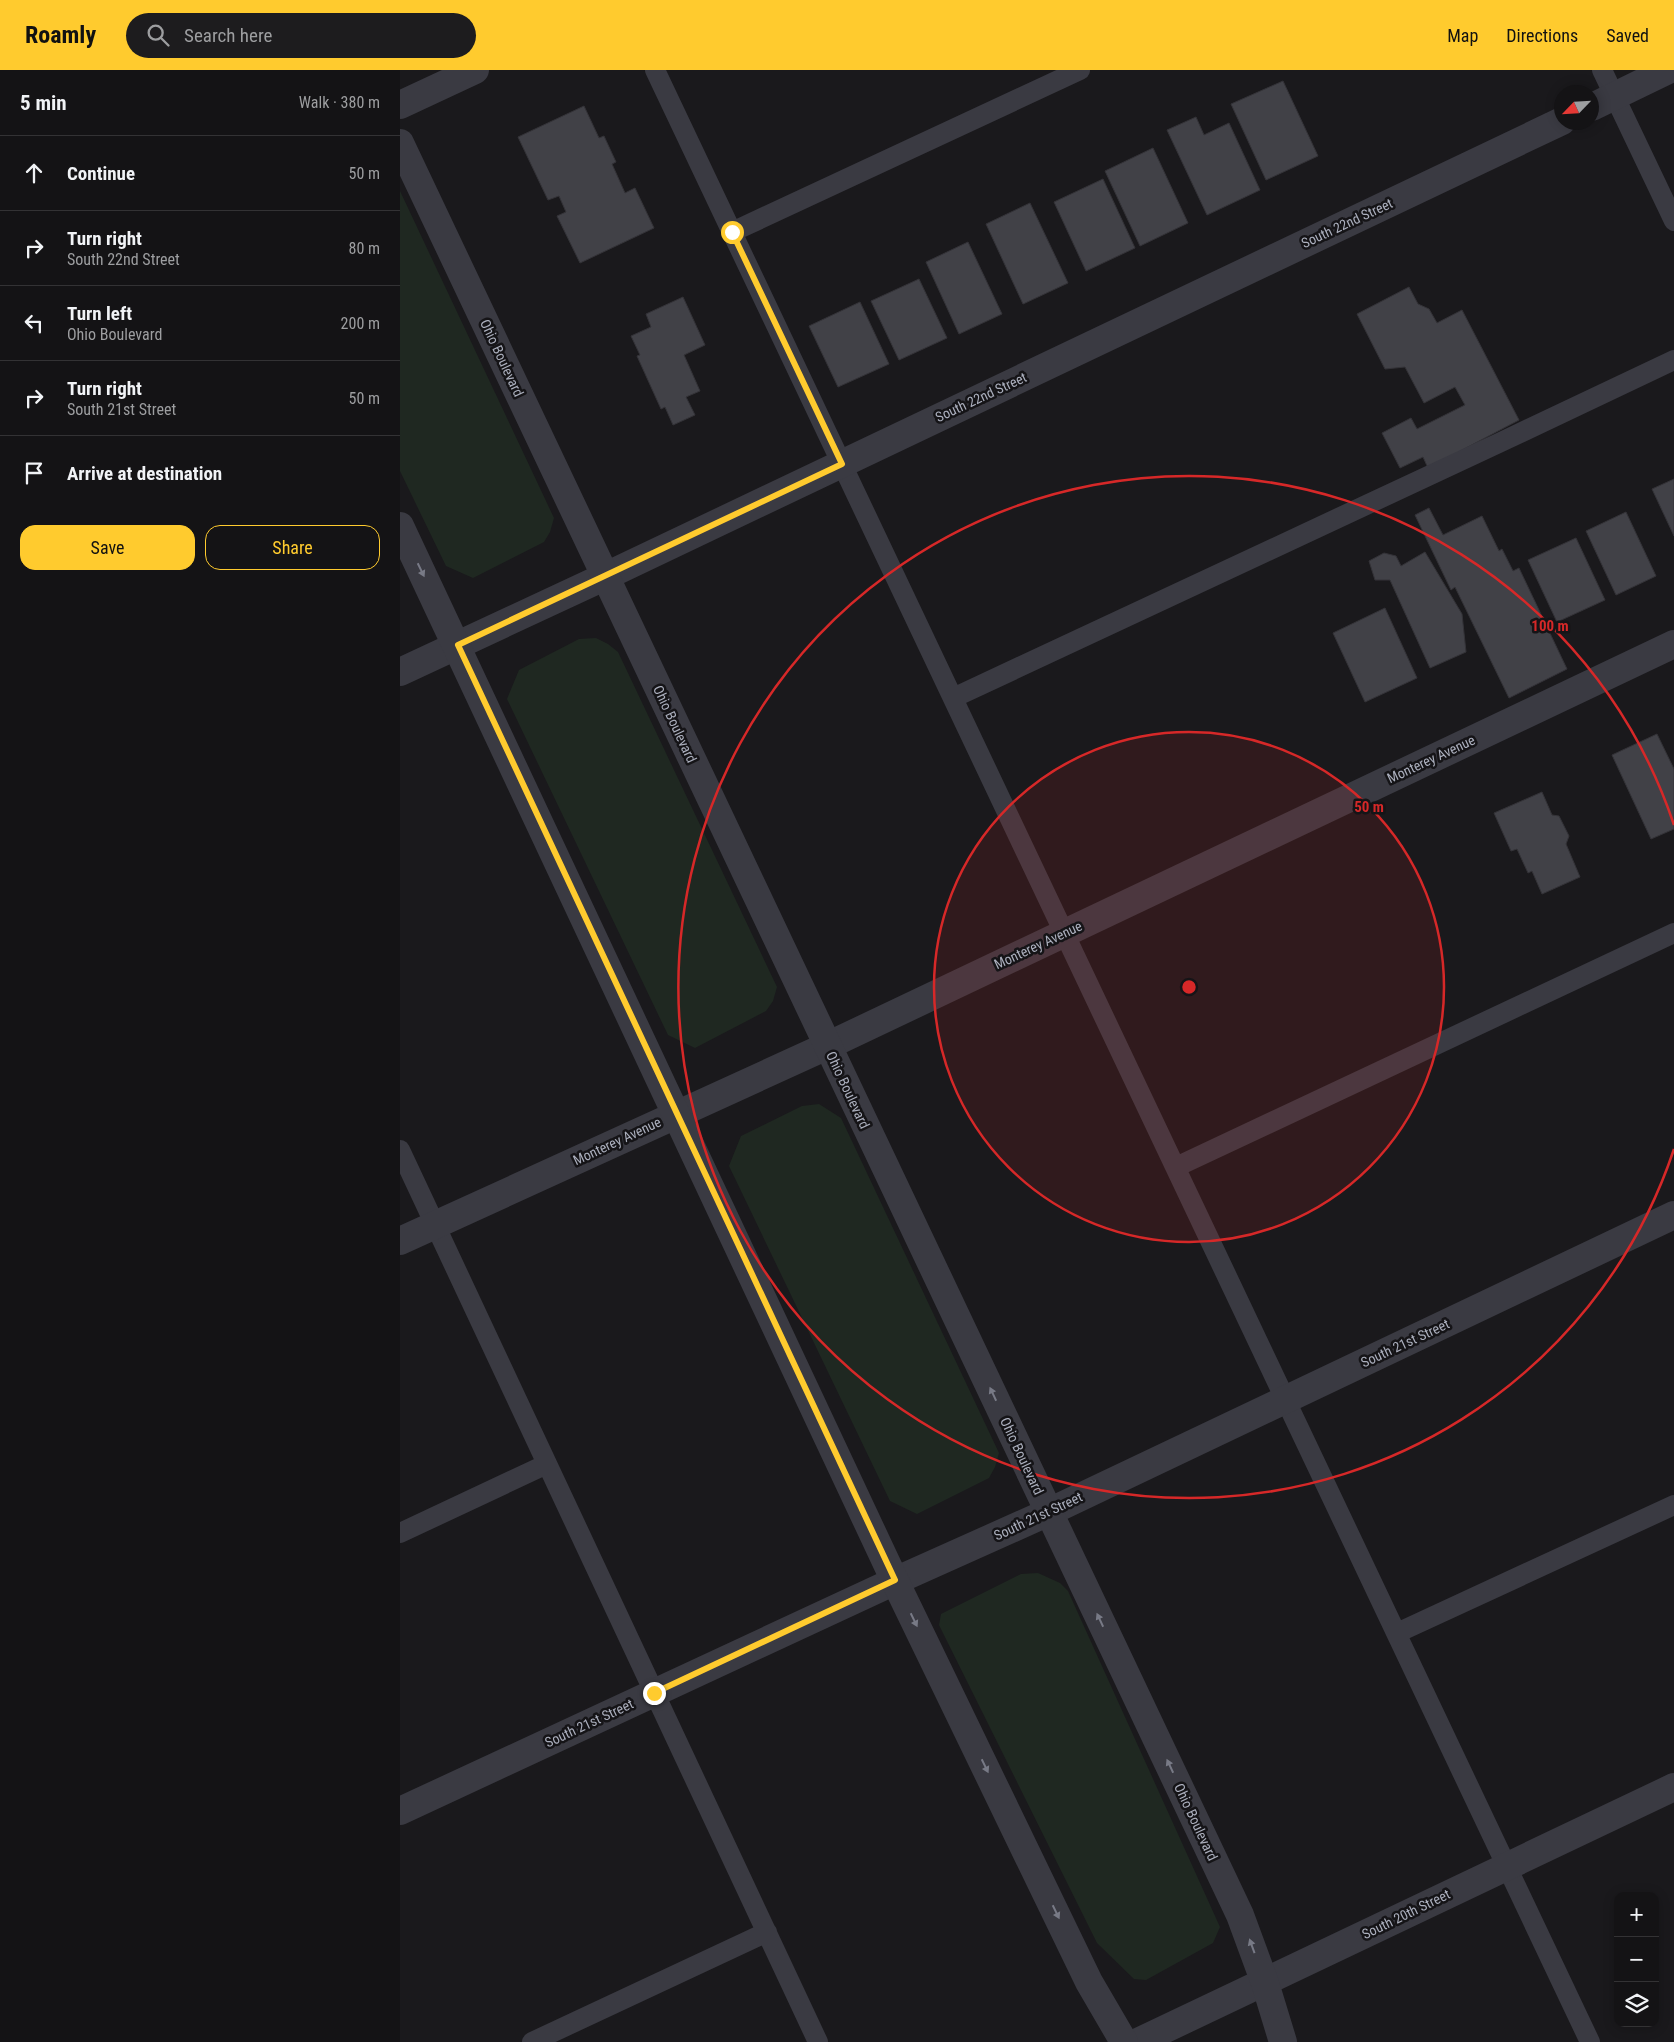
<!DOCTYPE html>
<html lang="en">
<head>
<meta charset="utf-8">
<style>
  :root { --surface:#141315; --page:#1d1c1e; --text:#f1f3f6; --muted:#9d9ea0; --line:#333234; --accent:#ffcb2e }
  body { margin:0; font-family:"Roboto Condensed",sans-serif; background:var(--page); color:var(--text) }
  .controls { position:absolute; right:15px; bottom:15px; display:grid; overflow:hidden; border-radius:10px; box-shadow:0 2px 12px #0003 }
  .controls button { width:45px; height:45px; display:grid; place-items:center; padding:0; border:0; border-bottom:1px solid var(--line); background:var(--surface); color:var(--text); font:25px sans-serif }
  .compass { position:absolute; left:1154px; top:15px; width:45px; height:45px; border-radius:50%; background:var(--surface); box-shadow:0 2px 12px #0003; rotate:245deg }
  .stop { position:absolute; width:15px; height:15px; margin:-11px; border:4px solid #ffcb2e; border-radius:50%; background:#fff }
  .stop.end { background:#ffcb2e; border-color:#fff; box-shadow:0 1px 5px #0008 }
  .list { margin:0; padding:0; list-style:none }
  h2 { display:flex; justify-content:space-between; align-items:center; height:65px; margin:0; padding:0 20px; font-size:21px }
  h2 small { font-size:16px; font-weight:400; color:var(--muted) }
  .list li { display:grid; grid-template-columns:32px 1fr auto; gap:15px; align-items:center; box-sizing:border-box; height:75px; padding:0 20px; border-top:1px solid var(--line) }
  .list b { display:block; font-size:19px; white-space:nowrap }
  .list p { margin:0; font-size:16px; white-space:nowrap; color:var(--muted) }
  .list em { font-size:16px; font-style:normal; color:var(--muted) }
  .actions { display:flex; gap:10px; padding:15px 20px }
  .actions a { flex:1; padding:11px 0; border:1px solid var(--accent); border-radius:15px; text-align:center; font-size:18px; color:var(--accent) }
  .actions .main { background:var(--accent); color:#111 }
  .icon { flex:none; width:28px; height:28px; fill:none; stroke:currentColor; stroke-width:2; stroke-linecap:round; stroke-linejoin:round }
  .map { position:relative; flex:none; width:1274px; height:1972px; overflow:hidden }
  header { display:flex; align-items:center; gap:30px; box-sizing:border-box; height:70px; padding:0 25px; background:var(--accent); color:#111 }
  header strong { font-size:24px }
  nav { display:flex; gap:28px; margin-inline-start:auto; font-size:18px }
  .search { width:350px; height:45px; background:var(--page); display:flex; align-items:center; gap:12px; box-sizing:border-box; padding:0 18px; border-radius:28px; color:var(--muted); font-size:19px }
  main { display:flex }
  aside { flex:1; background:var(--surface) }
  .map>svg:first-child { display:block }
  .green { fill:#1f2821 }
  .building { fill:#414147; stroke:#343338 }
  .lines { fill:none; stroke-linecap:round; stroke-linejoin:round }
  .service { stroke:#3a3a42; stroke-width:20 }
  .minor { stroke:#3a3a42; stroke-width:28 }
  .tertiary { stroke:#3a3a42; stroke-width:28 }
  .oneway { fill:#787a86 }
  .route { stroke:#ffcb2e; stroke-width:6 }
  .ring { fill:none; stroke:#d62828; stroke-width:2.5 }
  .labels { text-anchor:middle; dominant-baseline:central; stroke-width:5; stroke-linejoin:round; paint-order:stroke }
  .street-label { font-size:14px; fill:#abafbd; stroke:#151417 }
  .centre { fill:#d62828; stroke:#151417; stroke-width:2.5 }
  .ring-label { font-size:15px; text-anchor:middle; font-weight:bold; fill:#d62828; stroke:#151417; stroke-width:5; stroke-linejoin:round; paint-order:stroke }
</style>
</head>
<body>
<header>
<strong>Roamly</strong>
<div class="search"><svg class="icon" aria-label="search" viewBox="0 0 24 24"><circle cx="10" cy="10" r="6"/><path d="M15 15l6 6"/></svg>Search here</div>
<nav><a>Map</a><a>Directions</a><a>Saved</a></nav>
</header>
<main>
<aside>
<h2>5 min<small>Walk · 380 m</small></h2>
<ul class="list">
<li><svg class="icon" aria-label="ahead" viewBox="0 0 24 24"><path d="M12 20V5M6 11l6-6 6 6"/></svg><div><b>Continue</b></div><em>50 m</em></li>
<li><svg class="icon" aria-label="right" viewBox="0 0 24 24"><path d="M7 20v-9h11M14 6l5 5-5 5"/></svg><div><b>Turn right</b><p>South 22nd Street</p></div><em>80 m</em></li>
<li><svg class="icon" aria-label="left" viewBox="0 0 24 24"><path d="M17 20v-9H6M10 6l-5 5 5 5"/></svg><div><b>Turn left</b><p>Ohio Boulevard</p></div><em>200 m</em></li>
<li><svg class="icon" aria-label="right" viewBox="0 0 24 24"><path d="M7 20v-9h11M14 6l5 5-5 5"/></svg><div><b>Turn right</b><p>South 21st Street</p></div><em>50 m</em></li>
<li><svg class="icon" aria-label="arrive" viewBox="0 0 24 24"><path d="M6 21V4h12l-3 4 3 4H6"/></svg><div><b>Arrive at destination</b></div></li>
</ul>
<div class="actions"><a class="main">Save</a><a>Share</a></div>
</aside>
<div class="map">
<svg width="1274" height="1972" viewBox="0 0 1274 1972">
  <rect width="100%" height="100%" fill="#1a191c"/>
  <path class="green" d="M 0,121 L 154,448 L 150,462 L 144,472 L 73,508 L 46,496 L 0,401 Z
    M 196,568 L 208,574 L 218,582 L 377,917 L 373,931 L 366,941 L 295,978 L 268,965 L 107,629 L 119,600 L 179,569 Z
    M 419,1034 L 441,1048 L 599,1383 L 595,1397 L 589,1408 L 517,1444 L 490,1431 L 329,1096 L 341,1066 L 402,1036 Z
    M 638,1503 L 660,1513 L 668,1521 L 820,1857 L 813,1873 L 746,1910 L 734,1909 L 697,1873 L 539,1555 L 541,1544 L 621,1504 Z"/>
  <path class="building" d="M 883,11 L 918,86 L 866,110 L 831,34 Z
    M 184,36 L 199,68 L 204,66 L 216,92 L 212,94 L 225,123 L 235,118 L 254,158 L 180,193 L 157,146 L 166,142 L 159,126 L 148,130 L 118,67 Z
    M 796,47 L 804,65 L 829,53 L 860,120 L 807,145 L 767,60 Z
    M 753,78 L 788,153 L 740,176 L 705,101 Z
    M 703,109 L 735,178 L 686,201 L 654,132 Z
    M 630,133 L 668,213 L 623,234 L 586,154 Z
    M 568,172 L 602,244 L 559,264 L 526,192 Z
    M 519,209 L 547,268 L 499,290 L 471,231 Z
    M 1009,217 L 1018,234 L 1029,239 L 1037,253 L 1062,240 L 1119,350 L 1028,398 L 1023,387 L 1000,398 L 982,363 L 1011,348 L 1017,359 L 1065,335 L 1055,317 L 1024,333 L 1005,297 L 985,299 L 957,244 Z
    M 283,227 L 305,275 L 284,285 L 300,321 L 286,327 L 295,345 L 273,355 L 265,337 L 261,339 L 237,286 L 240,285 L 231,266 L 251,257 L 246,244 Z
    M 460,232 L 489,294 L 438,317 L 409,256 Z
    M 1274,409 L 1274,466 L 1252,419 Z
    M 1029,438 L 1043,465 L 1082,446 L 1099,481 L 1102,479 L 1113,501 L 1119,498 L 1167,599 L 1109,628 L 1055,517 L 1051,520 L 1015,445 Z
    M 1226,442 L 1256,506 L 1216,525 L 1186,461 Z
    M 1176,468 L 1205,530 L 1157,552 L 1128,490 Z
    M 1025,482 L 1062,544 L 1066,582 L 1030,598 L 990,510 L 975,510 L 969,491 L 984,483 L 996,486 L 1001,496 Z
    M 985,538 L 1017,608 L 965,632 L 933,563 Z
    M 1257,664 L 1274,699 L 1274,759 L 1251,769 L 1212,685 Z
    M 1142,722 L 1152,745 L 1159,746 L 1169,766 L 1166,774 L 1180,807 L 1142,824 L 1132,801 L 1128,803 L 1117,779 L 1111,781 L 1094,743 Z"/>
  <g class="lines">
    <path class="service" d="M 255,0 L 1190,1972
      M 1202,0 L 1274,151
      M 332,162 L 680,0
      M 553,628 L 1101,372 L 1274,290
      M 0,1080 L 418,1972
      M 776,1097 L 1274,863
      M 0,1463 L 147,1394
      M 997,1563 L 1274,1435
      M 132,1972 L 367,1862"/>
    <path class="minor" d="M 0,35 L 75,0
      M 1192,37 L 1268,0
      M 0,602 L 206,506 L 1162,51
      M 0,1171 L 427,976 L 1274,574
      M 0,1741 L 495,1511 L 649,1442 L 1274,1145
      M 738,1972 L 1274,1717"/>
    <path class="tertiary" d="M 0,73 L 840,1845 L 865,1913 L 883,1972
      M 0,456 L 495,1511 L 689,1912 L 724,1972"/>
  </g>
  <defs><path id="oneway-solid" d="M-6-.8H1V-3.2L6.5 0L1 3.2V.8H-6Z" transform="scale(1.25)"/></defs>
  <g class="oneway">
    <use href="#oneway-solid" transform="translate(21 500) rotate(64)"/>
    <use href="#oneway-solid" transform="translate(593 1324) rotate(-115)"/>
    <use href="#oneway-solid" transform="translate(514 1550) rotate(64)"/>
    <use href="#oneway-solid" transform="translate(700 1550) rotate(-115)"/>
    <use href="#oneway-solid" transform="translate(585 1696) rotate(64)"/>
    <use href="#oneway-solid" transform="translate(770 1696) rotate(-115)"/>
    <use href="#oneway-solid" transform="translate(656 1842) rotate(64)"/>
    <use href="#oneway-solid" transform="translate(852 1876) rotate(-110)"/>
  </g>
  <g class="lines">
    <path class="route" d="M 254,1623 L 495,1510 L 58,575 L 442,394 L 332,162"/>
  </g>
  <circle cx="789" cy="917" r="255" fill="#d62828" fill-opacity=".12"/>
  <g class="ring">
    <circle cx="789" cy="917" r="255"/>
    <path d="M1274 1079A511 511 0 1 1 1274 755"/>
  </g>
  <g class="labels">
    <g class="street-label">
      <text transform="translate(947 153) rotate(-25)">South 22nd Street</text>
      <text transform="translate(102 288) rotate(65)">Ohio Boulevard</text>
      <text transform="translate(581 327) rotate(-25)">South 22nd Street</text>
      <text transform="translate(275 654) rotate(65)">Ohio Boulevard</text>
      <text transform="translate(1031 689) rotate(-25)">Monterey Avenue</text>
      <text transform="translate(638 875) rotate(-25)">Monterey Avenue</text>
      <text transform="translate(448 1020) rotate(65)">Ohio Boulevard</text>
      <text transform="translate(217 1071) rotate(-25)">Monterey Avenue</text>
      <text transform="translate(1005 1273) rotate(-25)">South 21st Street</text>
      <text transform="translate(622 1386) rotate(65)">Ohio Boulevard</text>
      <text transform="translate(638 1446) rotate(-25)">South 21st Street</text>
      <text transform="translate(189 1653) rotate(-25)">South 21st Street</text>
      <text transform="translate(796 1752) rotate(65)">Ohio Boulevard</text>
      <text transform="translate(1006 1844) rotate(-26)">South 20th Street</text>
    </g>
  </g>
  <circle cx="789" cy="917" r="8" class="centre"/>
  <g class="ring-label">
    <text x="1150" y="561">100 m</text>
    <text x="969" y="742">50 m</text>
  </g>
</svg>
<div class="controls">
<button>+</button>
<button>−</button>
<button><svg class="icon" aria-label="layers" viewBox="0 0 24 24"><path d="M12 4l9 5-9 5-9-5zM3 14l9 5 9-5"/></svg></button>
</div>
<svg class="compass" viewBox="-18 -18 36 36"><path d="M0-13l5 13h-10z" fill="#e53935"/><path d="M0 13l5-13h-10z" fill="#9d9ea0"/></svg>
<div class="stop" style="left:332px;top:162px"></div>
<div class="stop end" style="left:254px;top:1623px"></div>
</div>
</main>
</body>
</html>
